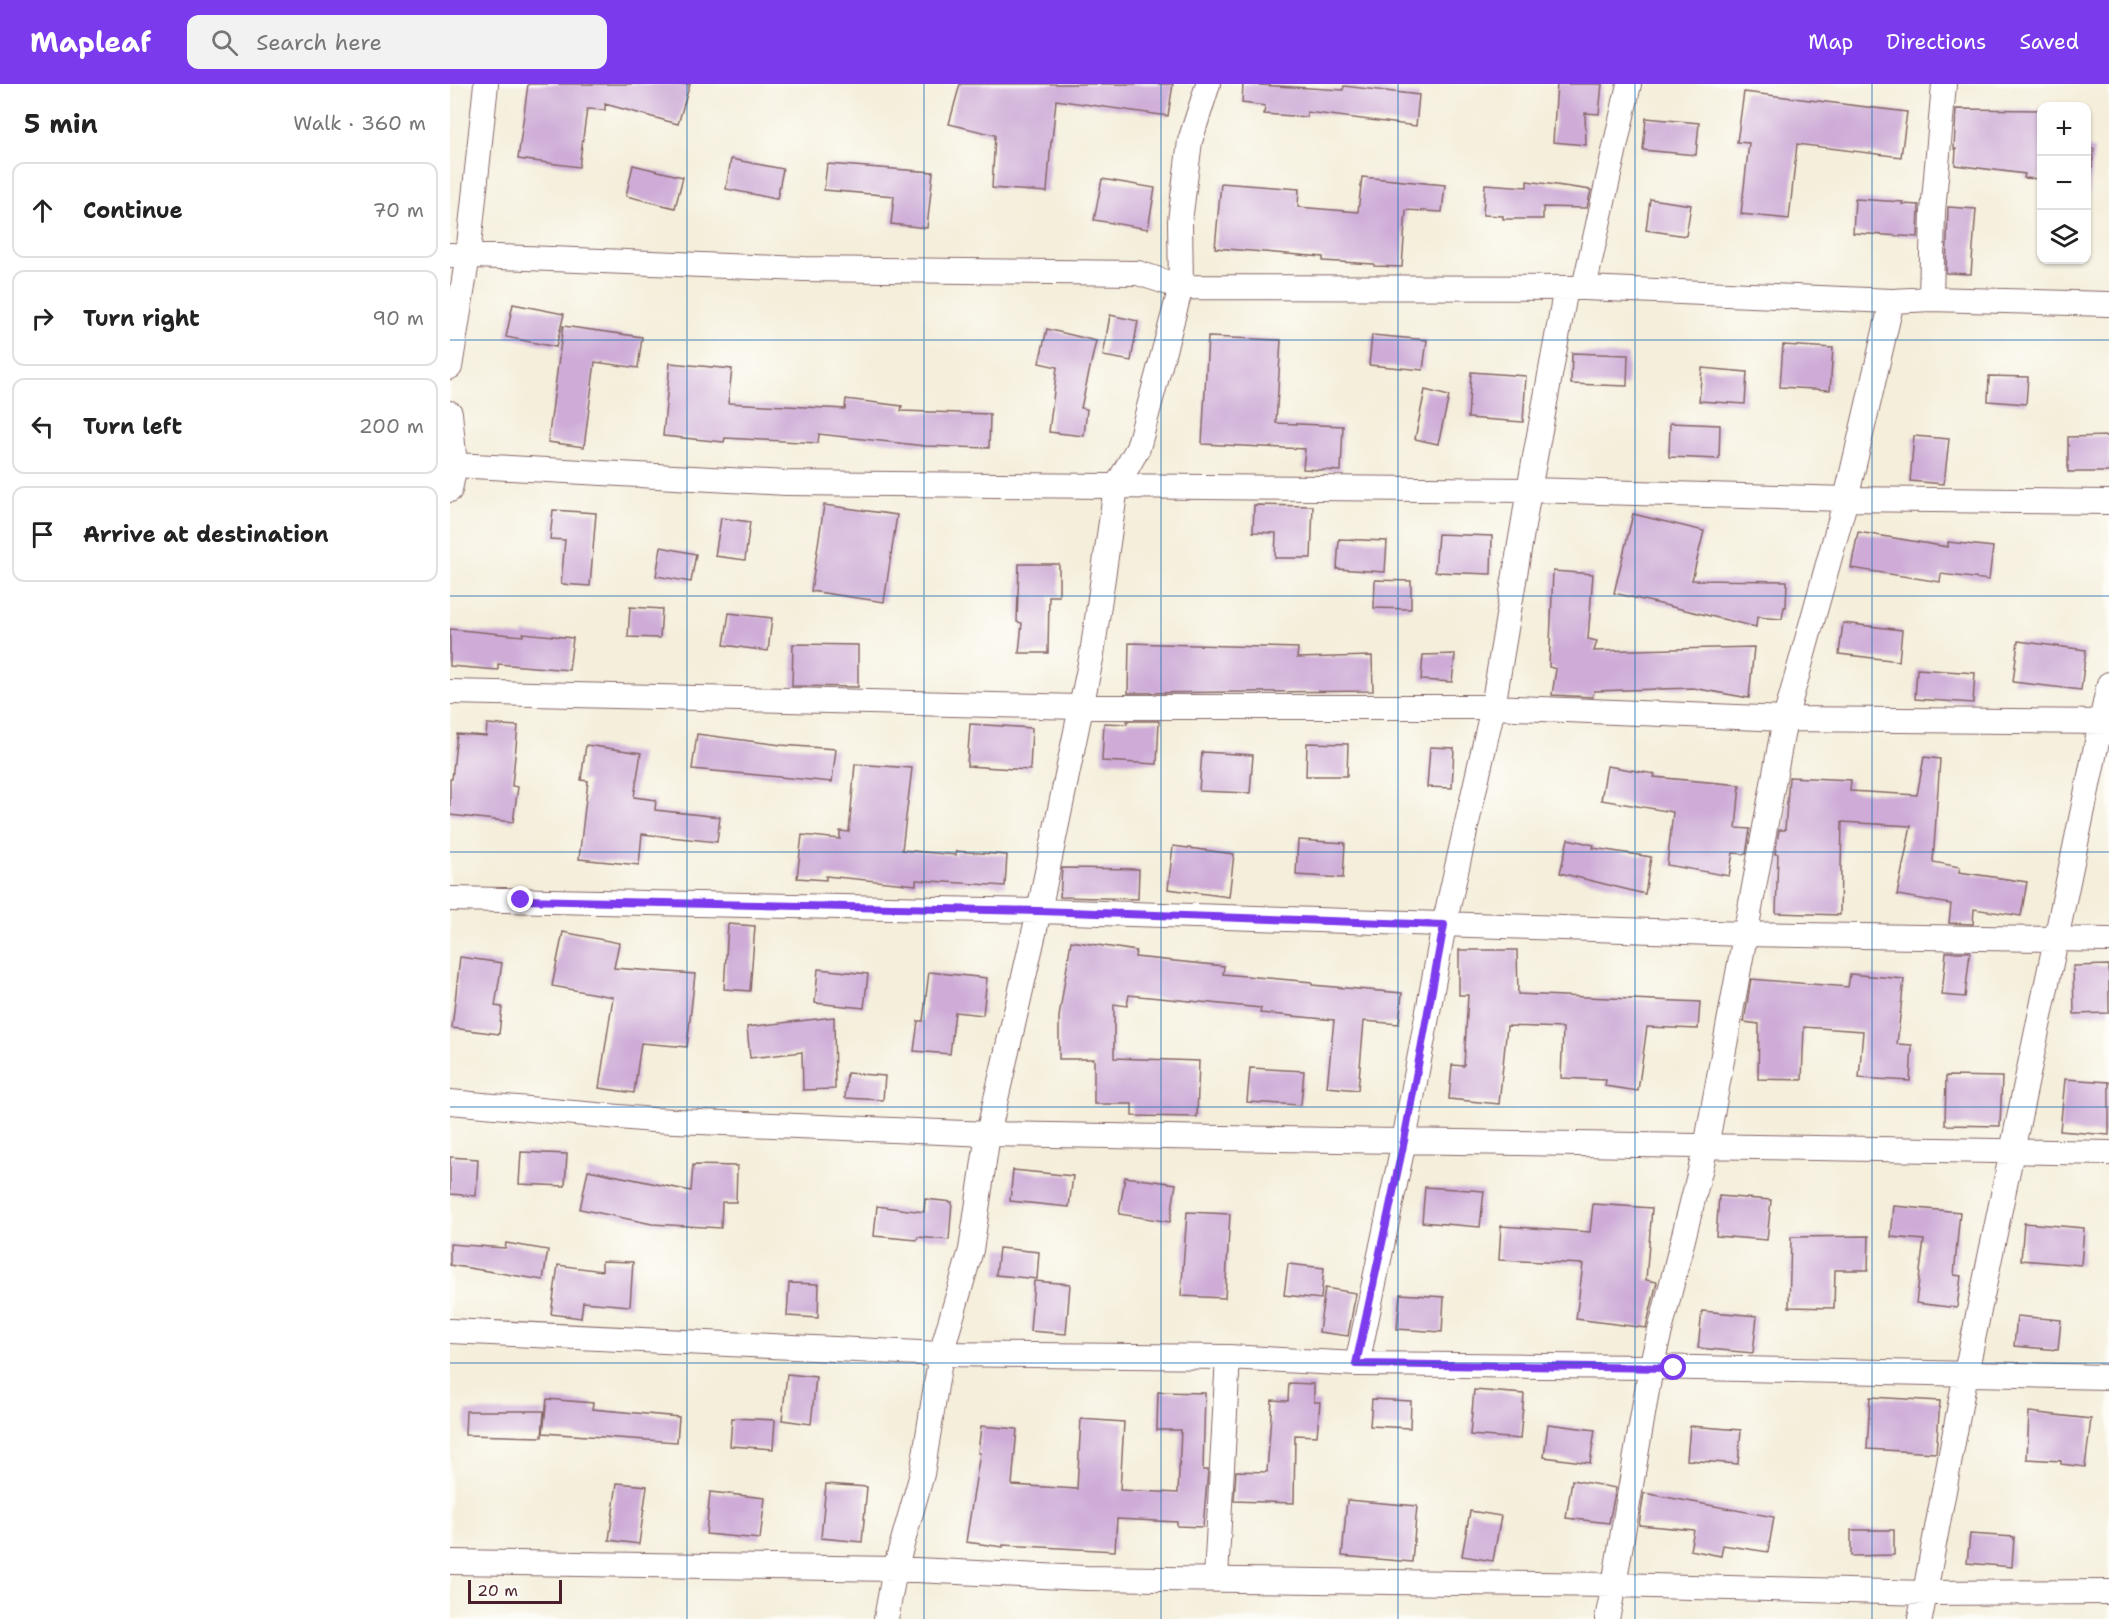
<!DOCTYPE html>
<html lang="en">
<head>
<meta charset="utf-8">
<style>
  :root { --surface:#fff; --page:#f2f2f2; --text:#222; --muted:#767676; --line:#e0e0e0; --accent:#7c3aed }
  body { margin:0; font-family:"Shantell Sans",sans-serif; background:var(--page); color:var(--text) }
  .controls { position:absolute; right:18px; top:18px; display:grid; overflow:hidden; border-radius:12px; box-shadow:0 2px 4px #0004 }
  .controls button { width:54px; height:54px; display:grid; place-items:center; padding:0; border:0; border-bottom:2px solid var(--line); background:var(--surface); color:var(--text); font:30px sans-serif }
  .scale { position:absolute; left:18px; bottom:15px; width:94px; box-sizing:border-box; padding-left:6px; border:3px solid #4a1f2b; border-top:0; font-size:16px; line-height:21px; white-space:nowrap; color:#4a1f2b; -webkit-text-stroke:4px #fdfcf7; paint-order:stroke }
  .stop { position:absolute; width:18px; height:18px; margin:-14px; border:4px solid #7c3aed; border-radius:50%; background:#fff }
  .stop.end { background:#7c3aed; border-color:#fff; box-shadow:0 2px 6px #0008 }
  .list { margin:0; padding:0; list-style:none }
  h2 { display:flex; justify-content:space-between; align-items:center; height:78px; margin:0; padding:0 24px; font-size:26px }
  h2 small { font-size:20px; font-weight:400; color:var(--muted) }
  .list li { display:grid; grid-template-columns:39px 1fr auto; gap:18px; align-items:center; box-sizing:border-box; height:96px; margin:0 12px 12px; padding:0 12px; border:2px solid var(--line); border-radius:12px }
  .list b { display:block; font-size:22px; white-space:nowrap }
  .list em { font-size:20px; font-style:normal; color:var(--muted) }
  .icon { flex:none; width:33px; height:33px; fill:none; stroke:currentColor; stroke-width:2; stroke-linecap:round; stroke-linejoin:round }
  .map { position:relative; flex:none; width:1659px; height:1535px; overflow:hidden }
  header { display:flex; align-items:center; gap:36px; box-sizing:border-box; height:84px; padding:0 30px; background:var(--accent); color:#fff }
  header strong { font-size:28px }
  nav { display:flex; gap:33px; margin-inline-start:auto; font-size:21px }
  .search { width:420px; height:54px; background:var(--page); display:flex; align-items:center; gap:15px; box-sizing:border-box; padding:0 21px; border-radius:12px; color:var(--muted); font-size:22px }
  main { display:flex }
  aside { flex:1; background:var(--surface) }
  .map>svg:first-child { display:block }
  .building { fill:#ceacd7 }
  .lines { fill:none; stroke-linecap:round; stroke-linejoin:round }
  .street-casing { stroke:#866768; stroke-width:26 }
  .street { stroke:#fff; stroke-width:24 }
  .route { stroke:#7c3aed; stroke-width:8 }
  .grid { fill:none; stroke:#1f6fb2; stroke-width:1.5; stroke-opacity:0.55 }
</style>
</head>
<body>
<header>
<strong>Mapleaf</strong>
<div class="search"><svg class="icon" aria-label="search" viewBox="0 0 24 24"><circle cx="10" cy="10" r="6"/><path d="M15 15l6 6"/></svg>Search here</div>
<nav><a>Map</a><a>Directions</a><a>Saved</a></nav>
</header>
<main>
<aside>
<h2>5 min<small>Walk · 360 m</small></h2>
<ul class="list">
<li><svg class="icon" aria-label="ahead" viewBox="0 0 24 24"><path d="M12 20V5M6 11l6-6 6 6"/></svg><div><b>Continue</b></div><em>70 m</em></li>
<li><svg class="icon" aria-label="right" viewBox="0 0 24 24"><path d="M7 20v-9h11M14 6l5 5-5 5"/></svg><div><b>Turn right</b></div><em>90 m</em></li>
<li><svg class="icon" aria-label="left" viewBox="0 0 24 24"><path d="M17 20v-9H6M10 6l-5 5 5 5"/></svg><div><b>Turn left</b></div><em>200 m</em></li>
<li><svg class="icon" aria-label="arrive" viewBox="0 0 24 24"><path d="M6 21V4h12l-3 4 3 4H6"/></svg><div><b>Arrive at destination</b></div></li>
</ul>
</aside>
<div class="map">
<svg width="1659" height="1535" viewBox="0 0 1659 1535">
  <rect width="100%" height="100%" fill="#fdfcf7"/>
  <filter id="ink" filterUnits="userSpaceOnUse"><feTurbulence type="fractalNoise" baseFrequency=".0167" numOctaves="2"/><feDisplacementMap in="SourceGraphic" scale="12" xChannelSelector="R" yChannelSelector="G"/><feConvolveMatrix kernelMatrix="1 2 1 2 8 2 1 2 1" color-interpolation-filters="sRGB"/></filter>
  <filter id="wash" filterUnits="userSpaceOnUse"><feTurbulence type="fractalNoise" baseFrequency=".008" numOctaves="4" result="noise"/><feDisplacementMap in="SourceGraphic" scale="24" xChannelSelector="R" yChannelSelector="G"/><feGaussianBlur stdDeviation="1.35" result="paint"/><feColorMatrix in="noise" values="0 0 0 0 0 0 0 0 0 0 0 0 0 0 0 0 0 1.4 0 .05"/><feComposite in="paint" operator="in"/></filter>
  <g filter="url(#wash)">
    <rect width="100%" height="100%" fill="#f4eeda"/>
    <g id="blocks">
      <path class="building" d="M 78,0 L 240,0 L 228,40 L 155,20 L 155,26 L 137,25 L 129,83 L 68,75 Z
        M 510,0 L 723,0 L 718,32 L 606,16 L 602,57 L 601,57 L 597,108 L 542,104 L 545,51 L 499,40 Z
        M 793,0 L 893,6 L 894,2 L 969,11 L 966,42 L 857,28 L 857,33 L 814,30 L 815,22 L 792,19 Z
        M 1107,0 L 1152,0 L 1149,30 L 1135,29 L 1136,61 L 1103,58 Z
        M 1294,8 L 1457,28 L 1451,73 L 1347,60 L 1339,135 L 1291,130 L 1299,59 L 1287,58 Z
        M 1506,25 L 1592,26 L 1592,95 L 1574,94 L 1575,90 L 1505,81 L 1506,65 L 1504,65 Z
        M 1196,34 L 1249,39 L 1246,71 L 1193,66 Z
        M 1636,64 L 1644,65 L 1637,127 L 1636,127 Z
        M 281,75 L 333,85 L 327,115 L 276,105 Z
        M 377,80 L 483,88 L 477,144 L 441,140 L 444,112 L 374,106 Z
        M 183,81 L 233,93 L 225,124 L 176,112 Z
        M 912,93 L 995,101 L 992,128 L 956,126 L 952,183 L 924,182 L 924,180 L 873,177 L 873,173 L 765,164 L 771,99 L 849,105 L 848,123 L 908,128 Z
        M 652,95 L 705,104 L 698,145 L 644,136 Z
        M 1077,97 L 1141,106 L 1137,124 L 1093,123 L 1093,135 L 1053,135 L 1053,132 L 1033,131 L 1035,100 L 1077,103 Z
        M 1200,115 L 1241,121 L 1236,152 L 1196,146 Z
        M 1405,115 L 1453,118 L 1452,120 L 1469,121 L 1468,153 L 1403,149 Z
        M 1498,123 L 1526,125 L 1521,190 L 1496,189 Z
        M 63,220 L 114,230 L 106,263 L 56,253 Z
        M 660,231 L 688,237 L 681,277 L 653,272 Z
        M 113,242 L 192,253 L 188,284 L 145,278 L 134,363 L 98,358 Z
        M 597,245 L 646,257 L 631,324 L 637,325 L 634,352 L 599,348 L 607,283 L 589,279 Z
        M 922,251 L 977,256 L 973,286 L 919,281 Z
        M 758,253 L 831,256 L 826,339 L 893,342 L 891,387 L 853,385 L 855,365 L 752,360 Z
        M 1333,261 L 1383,264 L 1380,306 L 1330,303 Z
        M 1122,269 L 1178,271 L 1177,302 L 1121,300 Z
        M 220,279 L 282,285 L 278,319 L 395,325 L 396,315 L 452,322 L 451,327 L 540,330 L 539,364 L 475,362 L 369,350 L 368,359 L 275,354 L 274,358 L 213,352 Z
        M 1252,284 L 1297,288 L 1295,320 L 1249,317 Z
        M 1021,288 L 1076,292 L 1073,338 L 1018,334 Z
        M 1539,292 L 1578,293 L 1576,320 L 1538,317 Z
        M 975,306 L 999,312 L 988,360 L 965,355 Z
        M 1220,339 L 1270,341 L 1269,375 L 1219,373 Z
        M 1464,352 L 1499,355 L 1494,400 L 1460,397 Z
        M 1659,352 L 1659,388 L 1618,388 L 1618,353 Z
        M 374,421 L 447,431 L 434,518 L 361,507 Z
        M 804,421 L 863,422 L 861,474 L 825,474 L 826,449 L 803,448 Z
        M 103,426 L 146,429 L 140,502 L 111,500 L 115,456 L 100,455 Z
        M 1183,430 L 1254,447 L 1242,496 L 1337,497 L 1336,523 L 1334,523 L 1332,535 L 1307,533 L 1306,543 L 1164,509 Z
        M 271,434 L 300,438 L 295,476 L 265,472 Z
        M 1408,448 L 1498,463 L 1498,458 L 1543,463 L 1539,496 L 1491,490 L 1490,498 L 1401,484 Z
        M 988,450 L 1042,452 L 1041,490 L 985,488 Z
        M 889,455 L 937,457 L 935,488 L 887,485 Z
        M 211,463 L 246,470 L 241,498 L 206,492 Z
        M 569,480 L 609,480 L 609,512 L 599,512 L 598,569 L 569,569 L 572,539 L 567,538 Z
        M 1103,487 L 1143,490 L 1138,555 L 1147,557 L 1144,567 L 1304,563 L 1299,614 L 1243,604 L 1144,607 L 1143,613 L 1102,611 L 1106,585 L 1099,583 Z
        M 925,496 L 961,497 L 961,525 L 924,524 Z
        M 180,523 L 212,525 L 210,554 L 178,553 Z
        M 279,529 L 322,534 L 318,567 L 274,561 Z
        M 1393,539 L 1452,546 L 1449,577 L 1389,570 Z
        M 0,545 L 73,552 L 73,549 L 123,554 L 119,586 L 48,580 L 48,586 L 0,582 Z
        M 1568,557 L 1636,566 L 1631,606 L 1563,598 Z
        M 679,559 L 848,564 L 847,574 L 922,572 L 923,607 L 678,609 Z
        M 343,560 L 408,561 L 408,603 L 342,602 Z
        M 1005,570 L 1002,598 L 971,596 L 973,571 Z
        M 1467,585 L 1525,589 L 1523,619 L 1465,615 Z
        M 677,637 L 709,637 L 707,680 L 652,677 L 654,639 L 677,640 Z
        M 37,640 L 68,642 L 62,702 L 68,703 L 63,738 L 0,731 L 0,695 L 2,695 L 7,650 L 36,652 Z
        M 520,640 L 582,644 L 580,686 L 517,682 Z
        M 247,650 L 331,661 L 386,665 L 382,698 L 242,685 Z
        M 857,659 L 898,660 L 897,692 L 856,692 Z
        M 136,661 L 191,669 L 184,713 L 206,716 L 205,726 L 270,733 L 267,758 L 192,750 L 189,781 L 129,775 L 138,697 L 131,696 Z
        M 980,663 L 1004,664 L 1002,704 L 977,703 Z
        M 752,668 L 803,671 L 800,709 L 749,707 Z
        M 1474,673 L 1490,675 L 1483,778 L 1510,783 L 1509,788 L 1577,798 L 1571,832 L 1524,825 L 1523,840 L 1499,839 L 1501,820 L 1447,811 L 1461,742 L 1392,738 L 1390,831 L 1326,829 L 1328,770 L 1325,770 L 1329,746 L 1335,746 L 1339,693 L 1401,696 L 1400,707 L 1467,711 Z
        M 405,680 L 462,684 L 452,766 L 506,771 L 506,767 L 557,771 L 555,802 L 466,796 L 466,801 L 376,792 L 376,796 L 347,794 L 352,751 L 390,755 L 390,747 L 399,748 Z
        M 1157,682 L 1205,690 L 1204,693 L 1290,701 L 1286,744 L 1300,745 L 1296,770 L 1283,769 L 1279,792 L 1217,781 L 1223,728 L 1151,716 Z
        M 1118,755 L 1144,761 L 1143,764 L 1201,773 L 1195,810 L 1110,789 Z
        M 848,756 L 895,759 L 893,794 L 846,791 Z
        M 723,762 L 784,770 L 779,813 L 718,805 Z
        M 612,784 L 689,785 L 688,815 L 610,813 Z
        M 278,840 L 305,842 L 300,907 L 274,905 Z
        M 113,848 L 169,859 L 164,884 L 245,890 L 237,963 L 191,959 L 184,1009 L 149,1004 L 163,913 L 102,902 Z
        M 621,857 L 686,867 L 685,873 L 774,882 L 773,890 L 862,898 L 862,901 L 952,909 L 949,940 L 914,937 L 908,1006 L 877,1003 L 884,936 L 810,929 L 811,924 L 679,911 L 677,922 L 664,920 L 664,974 L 749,977 L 747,1033 L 682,1032 L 682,1020 L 644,1020 L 644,975 L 609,975 L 609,933 Z
        M 1009,866 L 1067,866 L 1068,910 L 1250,918 L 1248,945 L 1197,943 L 1188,1007 L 1155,1002 L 1156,996 L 1111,994 L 1113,944 L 1057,942 L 1049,1020 L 999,1015 L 1002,981 L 1014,982 L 1018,911 L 1009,911 Z
        M 1496,868 L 1520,868 L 1515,913 L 1492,911 Z
        M 10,873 L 52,879 L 45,922 L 52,923 L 49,950 L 2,944 Z
        M 1659,881 L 1659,929 L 1624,930 L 1623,882 Z
        M 368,885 L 418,890 L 414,924 L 365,919 Z
        M 479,888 L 537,894 L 533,931 L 505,928 L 500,970 L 464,967 L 468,937 L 473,937 Z
        M 1400,890 L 1454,895 L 1447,960 L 1462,961 L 1460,997 L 1409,994 L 1413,947 L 1354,943 L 1352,996 L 1308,995 L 1309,940 L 1294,938 L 1301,895 L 1398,903 Z
        M 384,933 L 385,1005 L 353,1006 L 352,968 L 300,974 L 297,943 Z
        M 800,984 L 854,987 L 851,1021 L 797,1018 Z
        M 397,989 L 435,992 L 433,1016 L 395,1014 Z
        M 1496,992 L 1552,993 L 1550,1042 L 1495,1041 Z
        M 1615,995 L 1659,998 L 1659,1051 L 1610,1047 Z
        M 71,1068 L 117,1070 L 115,1102 L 69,1100 Z
        M 0,1073 L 28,1075 L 26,1112 L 0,1110 Z
        M 243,1081 L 287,1082 L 286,1118 L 272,1118 L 271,1144 L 202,1140 L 130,1125 L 138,1086 L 241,1107 Z
        M 563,1086 L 623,1092 L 619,1123 L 560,1117 Z
        M 675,1093 L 726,1100 L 720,1138 L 669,1130 Z
        M 975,1103 L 1034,1107 L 1030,1143 L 972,1138 Z
        M 1269,1112 L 1321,1116 L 1317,1156 L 1266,1152 Z
        M 475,1115 L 502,1118 L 499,1156 L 468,1153 L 467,1156 L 424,1152 L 427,1122 L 474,1128 Z
        M 1143,1120 L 1202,1124 L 1196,1196 L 1207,1198 L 1196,1244 L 1126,1235 L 1133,1180 L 1049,1176 L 1051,1142 L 1140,1148 Z
        M 1444,1122 L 1510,1128 L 1504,1191 L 1511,1192 L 1507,1224 L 1466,1219 L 1474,1156 L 1441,1153 Z
        M 737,1128 L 780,1130 L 775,1214 L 731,1212 Z
        M 1574,1139 L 1634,1144 L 1631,1181 L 1571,1176 Z
        M 1419,1152 L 1418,1186 L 1385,1186 L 1384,1224 L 1339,1223 L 1341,1153 Z
        M 56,1159 L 98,1166 L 93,1196 L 0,1181 L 0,1160 L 55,1164 Z
        M 549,1164 L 589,1168 L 587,1195 L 546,1191 Z
        M 152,1177 L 183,1178 L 180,1222 L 133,1218 L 131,1234 L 101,1230 L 108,1181 L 152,1187 Z
        M 838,1180 L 874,1184 L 871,1215 L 834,1211 Z
        M 584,1197 L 620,1200 L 616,1250 L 580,1247 Z
        M 339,1199 L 369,1200 L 368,1234 L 337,1232 Z
        M 875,1204 L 906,1209 L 898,1252 L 869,1248 Z
        M 950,1210 L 994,1213 L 992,1248 L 947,1245 Z
        M 1252,1227 L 1307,1232 L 1303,1269 L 1248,1264 Z
        M 1567,1232 L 1611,1236 L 1608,1266 L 1564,1262 Z
        M 337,1290 L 366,1293 L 361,1340 L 332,1336 Z
        M 839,1299 L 864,1300 L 864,1318 L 870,1318 L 867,1352 L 845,1351 L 844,1419 L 784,1417 L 786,1387 L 817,1388 L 822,1316 L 838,1317 Z
        M 1024,1306 L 1074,1310 L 1070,1355 L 1020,1351 Z
        M 708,1308 L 755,1309 L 753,1386 L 758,1386 L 753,1443 L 727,1442 L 727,1438 L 667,1435 L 665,1467 L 553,1461 L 553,1463 L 516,1458 L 530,1369 L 528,1369 L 531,1342 L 567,1345 L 562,1401 L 627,1405 L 631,1335 L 674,1338 L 670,1406 L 728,1409 L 731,1346 L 707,1346 Z
        M 1420,1313 L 1490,1317 L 1486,1369 L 1417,1365 Z
        M 97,1315 L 143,1319 L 142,1325 L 229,1333 L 227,1358 L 93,1349 Z
        M 922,1315 L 961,1317 L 960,1344 L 920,1342 Z
        M 16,1327 L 94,1327 L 92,1353 L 15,1351 Z
        M 1579,1328 L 1641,1335 L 1635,1383 L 1611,1380 L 1611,1377 L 1577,1375 Z
        M 282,1334 L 325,1336 L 323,1365 L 280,1362 Z
        M 1098,1340 L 1145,1346 L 1140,1379 L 1094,1373 Z
        M 1240,1342 L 1291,1346 L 1288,1380 L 1237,1376 Z
        M 1122,1396 L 1166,1404 L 1159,1439 L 1116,1434 Z
        M 167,1399 L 197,1402 L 189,1460 L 159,1456 Z
        M 376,1400 L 417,1403 L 412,1458 L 371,1454 Z
        M 260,1408 L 315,1414 L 310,1455 L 256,1450 Z
        M 1194,1409 L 1324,1433 L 1318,1468 L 1273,1461 L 1271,1472 L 1240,1466 L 1244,1446 L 1189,1441 Z
        M 897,1416 L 967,1422 L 962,1478 L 892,1472 Z
        M 1020,1427 L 1051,1432 L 1043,1477 L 1012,1472 Z
        M 1401,1446 L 1444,1446 L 1444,1471 L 1401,1472 Z
        M 1520,1450 L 1564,1453 L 1562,1483 L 1517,1479 Z"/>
    </g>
  </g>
  <g filter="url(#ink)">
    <use href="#blocks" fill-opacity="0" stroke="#866768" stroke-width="1.5"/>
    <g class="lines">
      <defs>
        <path id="street" d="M 0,171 L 354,185 L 688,189 L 731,203 L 1134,204 L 1442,217 L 1481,215 L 1659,220
          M 1134,204 L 1179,0
          M 1481,215 L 1483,128 L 1494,0
          M 0,283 L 18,171 L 36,0
          M 0,329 L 5,381 L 0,406
          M 5,381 L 336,399 L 1079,406 L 1396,415 L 1659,418
          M 0,608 L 630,623 L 1043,623 L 1335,635 L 1659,638
          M 0,815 L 589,827 L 1294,850 L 1659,856
          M 0,1018 L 203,1036 L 538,1050 L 1659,1069
          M 0,1247 L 491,1270 L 778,1273 L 907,1280 L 1201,1283 L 1659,1293
          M 907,1280 L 954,1057 L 994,841 L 1043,623 L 1079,406 L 1116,204
          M 0,1478 L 445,1485 L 635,1494 L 1164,1501 L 1477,1509 L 1659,1508
          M 766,1494 L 778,1273
          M 436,1535 L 445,1485 L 472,1390 L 491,1270 L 521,1166 L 538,1050 L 589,827 L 642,570 L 666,403 L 688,364 L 731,203 L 730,137 L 740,57 L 758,0
          M 1157,1535 L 1164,1501 L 1201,1283 L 1256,1063 L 1335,635 L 1396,415 L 1442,217
          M 1470,1535 L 1516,1289 L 1659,600"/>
      </defs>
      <use href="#street" class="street-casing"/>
      <use href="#street" class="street"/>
    </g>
  </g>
  <g class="lines" filter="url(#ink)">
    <path class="route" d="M 71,816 L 589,827 L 994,841 L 954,1057 L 906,1280 L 1224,1284"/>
  </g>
  <path class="grid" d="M 237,0 L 237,1535M 474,0 L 474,1535M 711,0 L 711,1535M 948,0 L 948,1535M 1185,0 L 1185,1535M 1422,0 L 1422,1535M 0,256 L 1659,256M 0,512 L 1659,512M 0,768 L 1659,768M 0,1023 L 1659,1023M 0,1279 L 1659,1279"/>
</svg>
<div class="controls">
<button>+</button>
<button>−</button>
<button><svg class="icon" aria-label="layers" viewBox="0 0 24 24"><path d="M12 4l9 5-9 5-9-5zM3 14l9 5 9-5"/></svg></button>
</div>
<div class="scale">20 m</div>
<div class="stop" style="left:1224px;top:1284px"></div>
<div class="stop end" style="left:71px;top:816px"></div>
</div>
</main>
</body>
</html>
